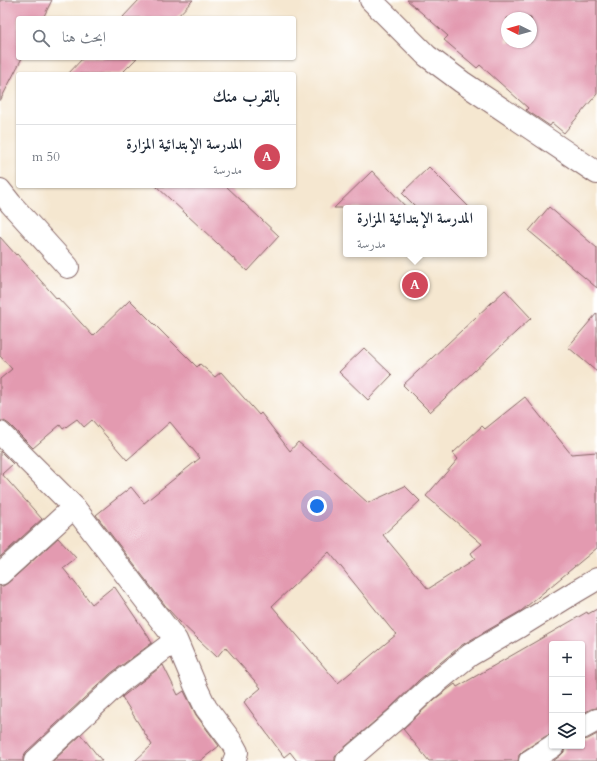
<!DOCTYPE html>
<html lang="ar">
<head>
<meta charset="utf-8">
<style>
  :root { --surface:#fff; --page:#f2f2f3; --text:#1f2937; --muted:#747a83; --line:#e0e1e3; --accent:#d1495b }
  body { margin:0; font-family:Cardo,Amiri,serif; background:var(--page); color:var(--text); direction:rtl }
  .controls { position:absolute; right:12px; bottom:12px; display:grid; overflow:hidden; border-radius:4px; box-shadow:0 1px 3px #0004 }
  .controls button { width:36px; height:36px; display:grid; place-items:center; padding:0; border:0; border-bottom:1px solid var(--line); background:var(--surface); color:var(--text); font:20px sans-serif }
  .compass { position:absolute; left:501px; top:12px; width:36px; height:36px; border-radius:50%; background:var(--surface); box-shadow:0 1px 3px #0004; rotate:275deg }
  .you { position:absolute; left:317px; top:506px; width:14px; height:14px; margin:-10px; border:3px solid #fff; border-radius:50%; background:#1a73e8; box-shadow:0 0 0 6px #1a73e833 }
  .badge { display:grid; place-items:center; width:26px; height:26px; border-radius:50%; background:var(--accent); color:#fff; font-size:13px; font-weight:700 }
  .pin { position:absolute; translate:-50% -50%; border:2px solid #fff; box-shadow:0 1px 4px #0006 }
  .popup { position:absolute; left:343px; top:205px; width:144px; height:52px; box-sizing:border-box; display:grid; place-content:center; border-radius:4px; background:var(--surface); filter:drop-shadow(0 1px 3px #0005); font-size:13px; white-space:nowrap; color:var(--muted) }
  .popup b { font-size:15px; color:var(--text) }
  .popup::after { content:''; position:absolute; left:50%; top:100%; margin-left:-8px; border:8px solid transparent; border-top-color:var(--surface) }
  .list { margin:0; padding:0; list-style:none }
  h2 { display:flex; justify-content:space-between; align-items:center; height:52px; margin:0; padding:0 16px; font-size:17px }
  h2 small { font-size:13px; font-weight:400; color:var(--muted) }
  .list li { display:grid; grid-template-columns:26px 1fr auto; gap:12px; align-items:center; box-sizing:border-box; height:64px; padding:0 16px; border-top:1px solid var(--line) }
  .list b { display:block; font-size:15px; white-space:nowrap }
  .list p { margin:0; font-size:13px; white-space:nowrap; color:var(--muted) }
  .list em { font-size:13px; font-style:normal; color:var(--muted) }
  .icon { flex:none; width:22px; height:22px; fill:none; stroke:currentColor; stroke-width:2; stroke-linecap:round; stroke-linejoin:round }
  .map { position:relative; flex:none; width:597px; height:761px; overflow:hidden; direction:ltr }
  .search { position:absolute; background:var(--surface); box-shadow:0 1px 3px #0004; left:16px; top:16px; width:280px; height:44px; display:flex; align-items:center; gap:10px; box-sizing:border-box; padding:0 14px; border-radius:4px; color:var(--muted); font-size:15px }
  .panel { position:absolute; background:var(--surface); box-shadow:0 1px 3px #0004; left:16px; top:72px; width:280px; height:116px; border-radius:4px; direction:rtl }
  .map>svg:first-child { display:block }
  .building { fill:#e39ab0; fill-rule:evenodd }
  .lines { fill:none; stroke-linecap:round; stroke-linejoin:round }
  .minor-casing { stroke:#866565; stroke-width:24 }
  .minor { stroke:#fff; stroke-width:22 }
</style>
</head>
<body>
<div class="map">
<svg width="597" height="761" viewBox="0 0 597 761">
  <rect width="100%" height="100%" fill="#fff"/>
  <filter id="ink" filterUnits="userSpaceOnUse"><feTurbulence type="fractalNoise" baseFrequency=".025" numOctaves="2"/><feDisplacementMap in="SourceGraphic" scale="8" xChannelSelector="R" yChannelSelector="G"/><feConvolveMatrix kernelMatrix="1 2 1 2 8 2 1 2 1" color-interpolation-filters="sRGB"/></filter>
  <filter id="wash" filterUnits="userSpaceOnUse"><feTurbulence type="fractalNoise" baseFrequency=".012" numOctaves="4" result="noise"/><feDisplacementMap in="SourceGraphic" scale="16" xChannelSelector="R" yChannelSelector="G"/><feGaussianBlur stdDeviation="0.9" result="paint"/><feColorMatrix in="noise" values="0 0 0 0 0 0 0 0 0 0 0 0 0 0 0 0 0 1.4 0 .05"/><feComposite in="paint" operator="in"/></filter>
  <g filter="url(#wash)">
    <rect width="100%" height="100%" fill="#f5e7d0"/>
    <g id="blocks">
      <path class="building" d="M 0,0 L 52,0 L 43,18 L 18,18 L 18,58 L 22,58 L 0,101 Z
        M 139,0 L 193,0 L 176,18 L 122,18 Z
        M 407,0 L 597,0 L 597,94 L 564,133 L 552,123 L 550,126 L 526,110 L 528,108 L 480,65 L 477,68 L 444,40 L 448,36 ZM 507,18 L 531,18 L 531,42 L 507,42 Z
        M 83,58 L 137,58 L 121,74 L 68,74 Z
        M 429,167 L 470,208 L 417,208 L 402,193 Z
        M 372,171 L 407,208 L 334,208 Z
        M 156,186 L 226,186 L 279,236 L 247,271 Z
        M 549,207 L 597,248 L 597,288 L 529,231 Z
        M 0,237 L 16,255 L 17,254 L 57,299 L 58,298 L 93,336 L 130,300 L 197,367 L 200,364 L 215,377 L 221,372 L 259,415 L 261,413 L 290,451 L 298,442 L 321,461 L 322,461 L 368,503 L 405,486 L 420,501 L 383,535 L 428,589 L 475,559 L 471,553 L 482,544 L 426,496 L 458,459 L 453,453 L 482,426 L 485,429 L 525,397 L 571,454 L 597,452 L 597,548 L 521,611 L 462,645 L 419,680 L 389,709 L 339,752 L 335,757 L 335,761 L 297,761 L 290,752 L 284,757 L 244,702 L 261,688 L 225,647 L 217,657 L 179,621 L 168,609 L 96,515 L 131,487 L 144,503 L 200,458 L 170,422 L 127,460 L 92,420 L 84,427 L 77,419 L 63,429 L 60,425 L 33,448 L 9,424 L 4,421 L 0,421 L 0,379 L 12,369 L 0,356 ZM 329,552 L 392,630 L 397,634 L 338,683 L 272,606 Z
        M 505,290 L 531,318 L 430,412 L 403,385 Z
        M 597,313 L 597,372 L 568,347 Z
        M 364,348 L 392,375 L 368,400 L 339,372 Z
        M 0,451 L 13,464 L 2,474 L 42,519 L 0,557 Z
        M 58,538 L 76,558 L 63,568 L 92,604 L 114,586 L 148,636 L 152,643 L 110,674 L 26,752 L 23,757 L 23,761 L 0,761 L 0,586 L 3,586 L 8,583 Z
        M 597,609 L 597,708 L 591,709 L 582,714 L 582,644 L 552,644 L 552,734 L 546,736 L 523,751 L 519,755 L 518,761 L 429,761 L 403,729 L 435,699 L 455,684 L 457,687 L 587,612 L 588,614 Z
        M 163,665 L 178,695 L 184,691 L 196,715 L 219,746 L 200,761 L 135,761 L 152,745 L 122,697 Z
        M 597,734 L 597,761 L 553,761 L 560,756 L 564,752 L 565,746 L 582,746 L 582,740 L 588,739 Z
        M 81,735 L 102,761 L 53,761 Z"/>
    </g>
  </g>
  <g filter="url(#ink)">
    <use href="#blocks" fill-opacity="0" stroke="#866565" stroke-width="1"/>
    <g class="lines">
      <defs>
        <path id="minor" d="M 371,0 L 427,56 L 462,82 L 597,173
          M 0,190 L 11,204 L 68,267
          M 0,433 L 74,507 L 176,640 L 195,685 L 206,708 L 231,741 L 237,752 L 235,759 L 234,761
          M 0,574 L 74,507
          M 582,728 L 597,720
          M 35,761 L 119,683 L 176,640
          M 347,761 L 397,718 L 427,690 L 470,655 L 520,626 L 575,592 L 597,579
          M 530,761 L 553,746"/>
      </defs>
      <use href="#minor" class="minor-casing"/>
      <use href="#minor" class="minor"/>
    </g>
  </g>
</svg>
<div class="controls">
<button>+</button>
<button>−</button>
<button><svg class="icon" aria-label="layers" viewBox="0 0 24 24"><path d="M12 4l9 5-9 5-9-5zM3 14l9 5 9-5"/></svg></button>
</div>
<svg class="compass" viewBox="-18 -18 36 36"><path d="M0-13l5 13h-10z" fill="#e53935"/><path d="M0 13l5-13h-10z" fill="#747a83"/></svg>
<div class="you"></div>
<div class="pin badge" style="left:415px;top:285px">A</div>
<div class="popup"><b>المدرسة الإبتدائية المزارة</b>مدرسة</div>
<div class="search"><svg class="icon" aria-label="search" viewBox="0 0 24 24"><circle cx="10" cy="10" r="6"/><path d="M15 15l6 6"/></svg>ابحث هنا</div>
<section class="panel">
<h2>بالقرب منك<small></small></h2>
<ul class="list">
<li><span class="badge">A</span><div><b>المدرسة الإبتدائية المزارة</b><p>مدرسة</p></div><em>50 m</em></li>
</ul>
</section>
</div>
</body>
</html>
